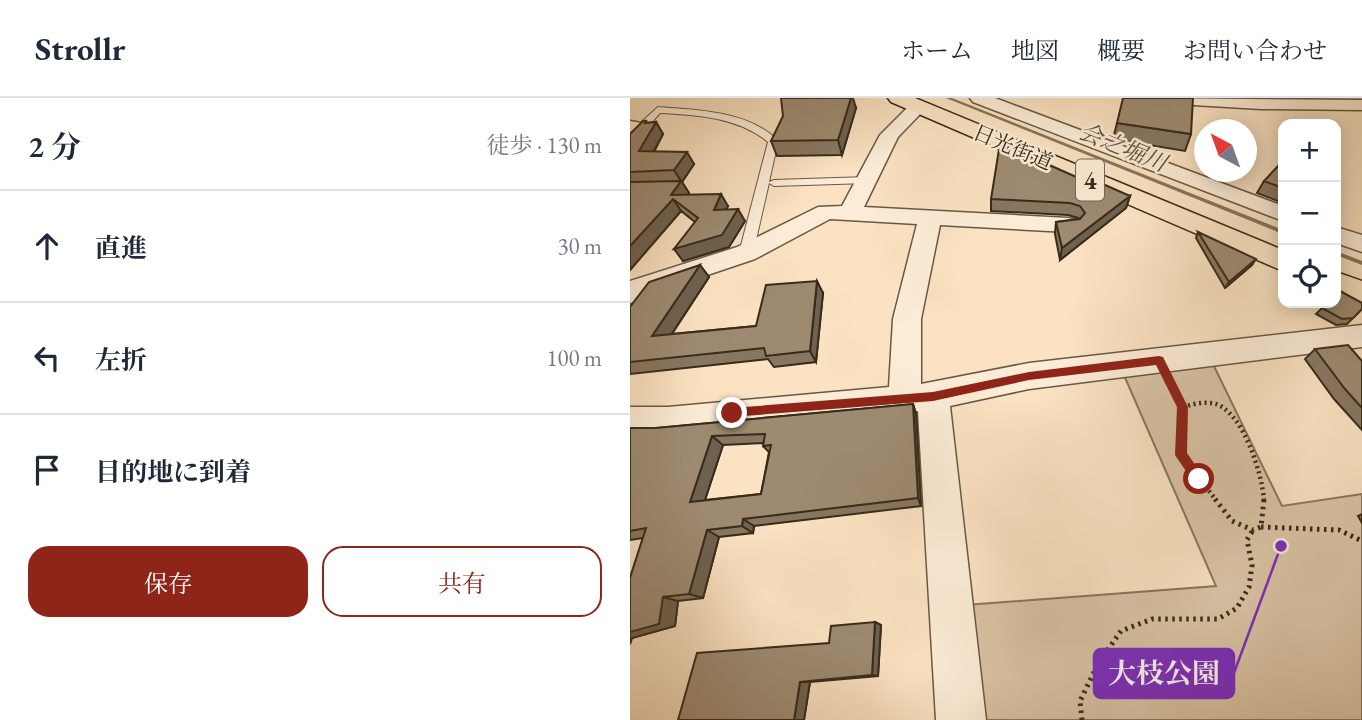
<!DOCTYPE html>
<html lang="ja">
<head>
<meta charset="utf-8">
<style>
  :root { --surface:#fff; --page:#f2f2f3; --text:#1f2937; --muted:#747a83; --line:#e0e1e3; --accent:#8f2418 }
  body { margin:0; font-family:"EB Garamond","Noto Serif JP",serif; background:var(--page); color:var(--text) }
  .controls { position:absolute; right:21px; top:21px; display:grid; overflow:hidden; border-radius:14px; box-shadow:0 4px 18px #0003 }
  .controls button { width:63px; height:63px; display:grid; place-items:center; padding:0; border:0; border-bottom:2px solid var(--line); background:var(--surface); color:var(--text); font:35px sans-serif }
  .compass { position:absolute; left:564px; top:21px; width:63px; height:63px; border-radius:50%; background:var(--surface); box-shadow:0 4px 18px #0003; rotate:319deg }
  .stop { position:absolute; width:21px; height:21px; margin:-16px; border:5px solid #8f2418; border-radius:50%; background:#fff }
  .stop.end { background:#8f2418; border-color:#fff; box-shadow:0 2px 7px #0008 }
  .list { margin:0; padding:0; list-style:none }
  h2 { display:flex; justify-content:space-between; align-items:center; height:91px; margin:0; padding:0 28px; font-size:30px }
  h2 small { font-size:23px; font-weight:400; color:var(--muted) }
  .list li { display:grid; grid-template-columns:46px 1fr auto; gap:21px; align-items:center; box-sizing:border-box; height:112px; padding:0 28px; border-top:2px solid var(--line) }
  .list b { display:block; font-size:26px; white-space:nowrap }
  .list em { font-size:23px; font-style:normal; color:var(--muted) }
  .actions { display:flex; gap:14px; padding:21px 28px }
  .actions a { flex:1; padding:16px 0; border:2px solid var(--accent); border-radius:21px; text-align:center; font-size:24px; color:var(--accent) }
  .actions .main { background:var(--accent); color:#fff }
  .icon { flex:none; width:38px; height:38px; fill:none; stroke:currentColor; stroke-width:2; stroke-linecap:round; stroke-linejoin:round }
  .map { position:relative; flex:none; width:732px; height:622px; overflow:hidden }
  header { display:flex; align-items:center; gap:42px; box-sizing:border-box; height:98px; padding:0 35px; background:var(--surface); border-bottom:2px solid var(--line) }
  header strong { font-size:33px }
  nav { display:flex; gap:38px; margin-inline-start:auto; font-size:24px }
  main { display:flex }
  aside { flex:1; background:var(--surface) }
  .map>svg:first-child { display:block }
  .green { fill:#d9c3a5; stroke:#897760; stroke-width:2 }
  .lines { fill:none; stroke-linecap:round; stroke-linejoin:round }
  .stream { fill:#85745d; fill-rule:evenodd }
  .lane-casing { stroke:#695944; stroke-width:2 }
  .street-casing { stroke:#695944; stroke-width:3 }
  .highway-casing { stroke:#392b1a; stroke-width:3 }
  .path-far1 { stroke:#392b1a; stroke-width:4.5; stroke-dasharray:2 3.5; stroke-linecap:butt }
  .path { stroke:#392b1a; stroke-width:5; stroke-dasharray:2.5 4.5; stroke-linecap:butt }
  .lane { fill:#fcecd7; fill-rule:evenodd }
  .street { fill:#fcecd7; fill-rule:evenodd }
  .highway { fill:#fae2c2; fill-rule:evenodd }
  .wall { fill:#877761; stroke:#392b1a; stroke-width:2; fill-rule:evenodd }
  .shaded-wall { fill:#6e614f; stroke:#392b1a; stroke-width:2 }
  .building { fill:#9d8a71; stroke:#392b1a; stroke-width:2; fill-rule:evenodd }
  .route { fill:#8f2418 }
  .labels { text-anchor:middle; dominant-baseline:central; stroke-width:5; stroke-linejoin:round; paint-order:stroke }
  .far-street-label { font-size:21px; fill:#392b1a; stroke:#fcecd7 }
  .far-water-label { font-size:23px; font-style:italic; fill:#5f4f3b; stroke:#fcecd7 }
  .shield { fill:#fcecd7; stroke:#746553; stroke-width:2 }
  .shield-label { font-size:24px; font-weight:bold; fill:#392b1a }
  .leader { fill:none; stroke:#7b2cbf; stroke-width:2.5 }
  .callout-dot { fill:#7b2cbf; stroke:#fcecd7; stroke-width:2.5 }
  .callout { fill:#7b2cbf; stroke:#7b2cbf; stroke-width:2.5 }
  .callout-label { font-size:28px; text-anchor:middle; font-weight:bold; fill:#fff }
</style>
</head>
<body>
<header>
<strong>Strollr</strong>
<nav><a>ホーム</a><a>地図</a><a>概要</a><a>お問い合わせ</a></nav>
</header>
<main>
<aside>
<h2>2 分<small>徒歩 · 130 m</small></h2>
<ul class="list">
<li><svg class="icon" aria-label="ahead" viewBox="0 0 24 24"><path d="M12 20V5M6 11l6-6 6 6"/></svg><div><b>直進</b></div><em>30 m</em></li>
<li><svg class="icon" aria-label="left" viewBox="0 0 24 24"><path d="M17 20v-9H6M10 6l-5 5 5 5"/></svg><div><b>左折</b></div><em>100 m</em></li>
<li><svg class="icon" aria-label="arrive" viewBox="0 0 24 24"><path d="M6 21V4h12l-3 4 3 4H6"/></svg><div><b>目的地に到着</b></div></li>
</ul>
<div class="actions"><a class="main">保存</a><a>共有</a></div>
</aside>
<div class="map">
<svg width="732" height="622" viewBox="0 0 732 622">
  <rect width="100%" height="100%" fill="#fae2c2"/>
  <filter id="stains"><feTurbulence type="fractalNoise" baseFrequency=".00286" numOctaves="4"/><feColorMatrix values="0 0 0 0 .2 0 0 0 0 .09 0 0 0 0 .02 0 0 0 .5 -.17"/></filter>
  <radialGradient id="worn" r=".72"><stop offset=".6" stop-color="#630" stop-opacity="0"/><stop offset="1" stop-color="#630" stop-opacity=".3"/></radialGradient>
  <path class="green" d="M 582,264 L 652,408 L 732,396 L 732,622 L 348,622 L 336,507 L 586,488 L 493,275 Z"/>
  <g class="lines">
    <path class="stream" d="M 316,0 L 322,0 L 653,132 L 653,136 Z
      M 706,153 L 732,163 L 732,167 L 706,157 Z"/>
    <defs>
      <path id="lane" d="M 28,9 C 67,12 120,13 148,43 L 139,84 L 144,82 L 238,79 L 244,82 L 238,85 L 144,88 L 139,85 L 123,155 L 116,159 L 111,158 L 109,155 L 138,44 C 108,19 67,17 30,15 L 15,32 L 7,32 L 7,28 Z"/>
      <path id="street" d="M 340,0 L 365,0 L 653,108 L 653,123 L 343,4 Z
        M 520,0 L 732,2 L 732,12 L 631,11 L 529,5 Z
        M 288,4 L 297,9 L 268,39 L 234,109 L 438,120 L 446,122 L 450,127 L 446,132 L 438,134 L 310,127 L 291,221 L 291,286 L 399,265 L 732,227 L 732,249 L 399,291 L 320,308 L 356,622 L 306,622 L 288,313 L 38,337 L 0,337 L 0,309 L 38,309 L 259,289 L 263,221 L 287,126 L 200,121 L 125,161 L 15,198 L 10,203 L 0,205 L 0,183 L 107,149 L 188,109 L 212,108 L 250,37 L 282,5 Z
        M 0,23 L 18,26 L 20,30 L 7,46 L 0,48 Z
        M 706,129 L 732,137 L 732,154 L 706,145 Z"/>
      <path id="highway" d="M 258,0 L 285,0 L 653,152 L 653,173 L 261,4 Z
        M 706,174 L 732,183 L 732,206 L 706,196 Z"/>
    </defs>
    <use href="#lane" class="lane-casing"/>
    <use href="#street" class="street-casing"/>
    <use href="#highway" class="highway-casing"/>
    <path class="path-far1" d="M 542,288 L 553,309
      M 553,309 L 551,357 L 586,402
      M 553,309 C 563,306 575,303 586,306 C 614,316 632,376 634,402"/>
    <path class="path" d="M 585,401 L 602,423 L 623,432 L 631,429 L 634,401
      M 631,429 L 709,432 L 732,443
      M 452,622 L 450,603 L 469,564 L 491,533 L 522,521 L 588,521 L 607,510 L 619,489 L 622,467 L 617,442 L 623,432"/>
    <use href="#lane" class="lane"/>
    <use href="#street" class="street"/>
    <use href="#highway" class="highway"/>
  </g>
  <path class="wall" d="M 226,10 L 212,57 L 147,58 L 141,43 Z
    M 26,24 L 33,36 L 24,54 L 64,66 L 52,84 L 59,95 L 58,97 L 98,108 L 96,111 L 115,123 L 99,149 L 53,163 L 65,124 L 51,113 L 0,172 L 0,36 L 17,25 Z
    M 487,25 L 561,36 L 555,53 L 483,41 Z
    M 653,70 L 653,105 L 627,95 L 634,83 Z
    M 462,86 L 500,98 L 496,110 L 430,162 L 425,136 L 426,124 L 449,121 L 448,120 L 438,117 L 361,113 L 361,101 Z
    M 568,134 L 622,167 L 595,190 L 566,140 Z
    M 70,167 L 79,179 L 42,236 L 126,228 L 193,195 L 186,264 L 144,269 L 138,261 L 0,276 L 0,209 Z
    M 692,210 L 732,211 L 717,226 L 706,227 L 686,216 Z
    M 685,251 L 732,263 L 732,332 L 704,301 L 675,261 Z
    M 283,306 L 286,316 L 291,408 L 124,428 L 123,435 L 89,439 L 73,500 L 48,503 L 45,528 L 2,540 L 0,546 L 0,480 L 13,440 L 0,442 L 0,330 L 26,330 ZM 134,345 L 133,348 L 139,354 L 131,396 L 75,402 L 93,347 Z
    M 732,416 L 732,425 L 728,418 Z
    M 245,524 L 251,527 L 248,578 L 180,584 L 174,622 L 48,622 L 199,545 Z"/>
  <path class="shaded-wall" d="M 221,0 L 223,0 L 226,10 L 212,57 L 208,42 Z
    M 16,23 L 22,32 L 26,24 L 33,36 L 17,65 L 9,53 L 15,25 Z
    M 57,54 L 64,66 L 52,84 L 59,95 L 51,107 L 41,97 L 51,83 L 44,72 Z
    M 91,96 L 98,108 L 91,124 L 84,112 Z
    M 500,98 L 496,110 L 430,162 L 432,150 Z
    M 43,101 L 51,113 L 0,172 L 0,148 Z
    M 108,111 L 115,123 L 99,149 L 53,163 L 44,151 Z
    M 626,161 L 622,167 L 595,190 L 599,184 Z
    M 70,167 L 79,179 L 33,249 L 22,238 Z
    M 187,183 L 193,195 L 186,264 L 180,253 Z
    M 283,306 L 286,316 L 291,408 L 288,400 Z
    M 82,338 L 93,347 L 72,411 L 60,404 Z
    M 113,421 L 124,428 L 123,435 L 112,428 Z
    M 77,432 L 89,439 L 73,500 L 59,496 Z
    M 33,499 L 48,503 L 45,528 L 2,540 L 0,546 L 0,534 Z
    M 245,524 L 251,527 L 248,578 L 242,577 Z
    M 170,584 L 180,584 L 174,622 L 164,622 Z"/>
  <path class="building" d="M 151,0 L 221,0 L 208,42 L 141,43 L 153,18 Z
    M 493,0 L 563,0 L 561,36 L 487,25 Z
    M 13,23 L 16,23 L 15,25 L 26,24 L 9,53 L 57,54 L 44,72 L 0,74 L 0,36 Z
    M 370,45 L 462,86 L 466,83 L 500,98 L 432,150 L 426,124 L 450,121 L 455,115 L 450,108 L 440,105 L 361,101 Z
    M 648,68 L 653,70 L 653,90 L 634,83 Z
    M 51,83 L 41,97 L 91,96 L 84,112 L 108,111 L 92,137 L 44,151 L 68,120 L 43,101 L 0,148 L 0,84 Z
    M 568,134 L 626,161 L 599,184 Z
    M 70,167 L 22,238 L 126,228 L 136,187 L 187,183 L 180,253 L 136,258 L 134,250 L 0,264 L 0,209 L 19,184 Z
    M 710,193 L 732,205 L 732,211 L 723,220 L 712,221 L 692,210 L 697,205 L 706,205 L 706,197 Z
    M 718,247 L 732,263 L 732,310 L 715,291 L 685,251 Z
    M 283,306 L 288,400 L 113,421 L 112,428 L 77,432 L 59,496 L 33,499 L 29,526 L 0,534 L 0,480 L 16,430 L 0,433 L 0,330 L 26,330 ZM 135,336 L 133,348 L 141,347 L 131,396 L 60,404 L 82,338 Z
    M 245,524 L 242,577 L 170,584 L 164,622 L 48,622 L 67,555 L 199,545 L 201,528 Z"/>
  <path class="route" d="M 529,258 L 533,259 L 558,309 L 557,355 L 575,381 L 569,387 L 564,385 L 545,357 L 547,309 L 526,267 L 399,282 L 303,303 L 102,319 L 96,315 L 102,310 L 303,294 L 399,274 Z"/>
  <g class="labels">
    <g class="far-street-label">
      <text transform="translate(383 49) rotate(23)">日光街道</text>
    </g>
    <g class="far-water-label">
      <text transform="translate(493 49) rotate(22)">会之堀川</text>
    </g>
    <rect class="shield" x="446" y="61.5" width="28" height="41" rx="5"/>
    <g class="shield-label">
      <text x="460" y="82">4</text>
    </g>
  </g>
  <path class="leader" d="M651 448L604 575"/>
  <circle class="callout-dot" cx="651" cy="448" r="7"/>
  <rect class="callout" x="464" y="551" width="140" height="49" rx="7"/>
  <g class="callout-label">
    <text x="534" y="585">大枝公園</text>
  </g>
  <rect width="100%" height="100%" filter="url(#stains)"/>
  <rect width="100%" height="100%" fill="url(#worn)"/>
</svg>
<div class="controls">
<button>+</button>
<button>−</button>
<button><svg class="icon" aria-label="locate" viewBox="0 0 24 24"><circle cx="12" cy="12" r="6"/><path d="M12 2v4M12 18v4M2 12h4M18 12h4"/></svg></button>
</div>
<svg class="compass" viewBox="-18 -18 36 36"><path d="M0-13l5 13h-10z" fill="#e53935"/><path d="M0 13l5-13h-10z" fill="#747a83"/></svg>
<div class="stop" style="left:569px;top:381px"></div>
<div class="stop end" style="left:102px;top:315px"></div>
</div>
</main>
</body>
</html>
